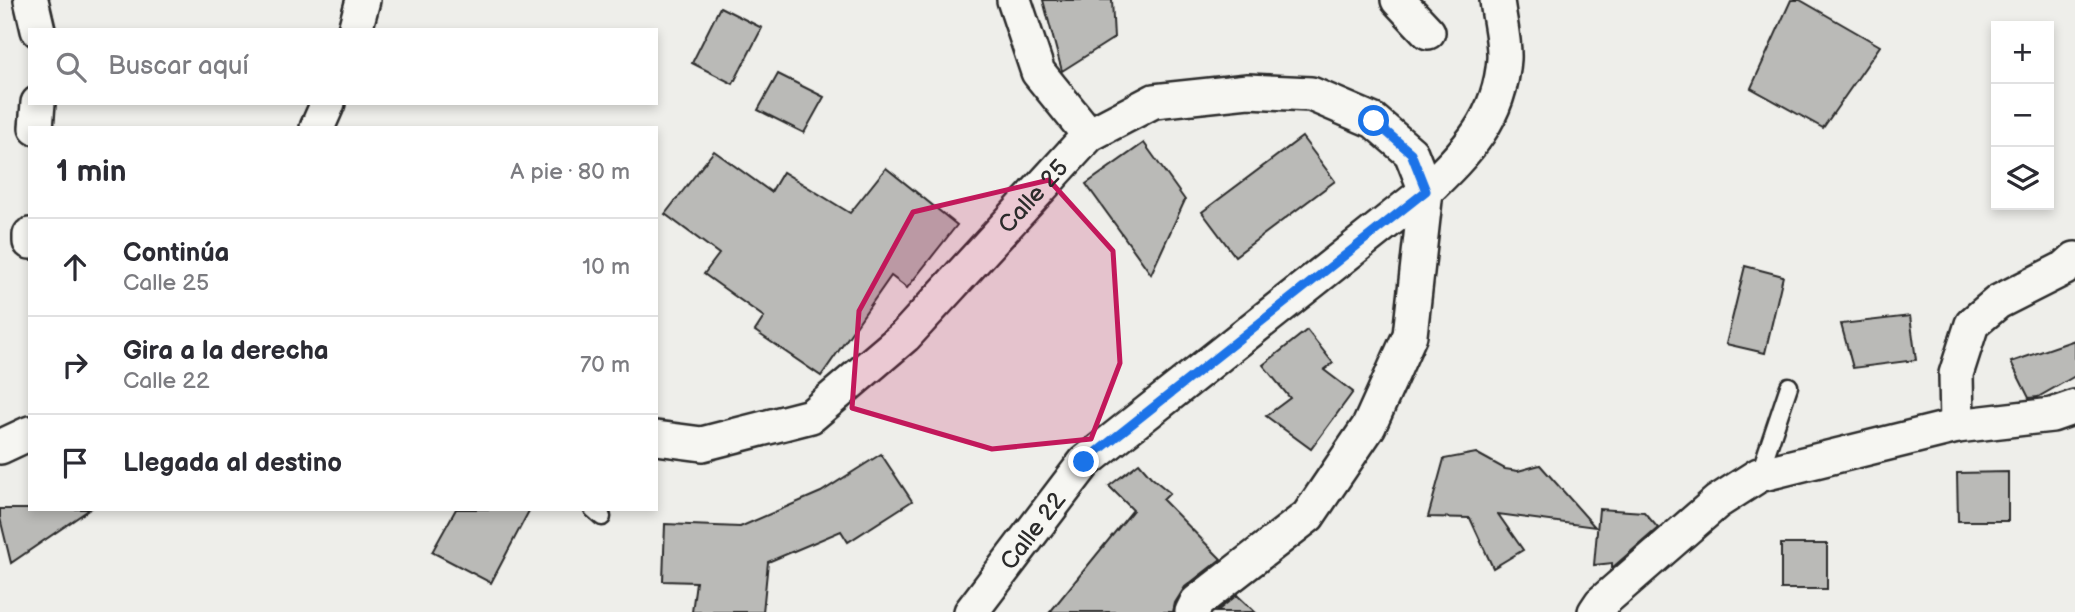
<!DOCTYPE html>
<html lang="es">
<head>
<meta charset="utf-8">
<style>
  :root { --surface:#fff; --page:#f2f2f3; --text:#2b2b33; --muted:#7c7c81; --line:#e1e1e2 }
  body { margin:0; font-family:"Balsamiq Sans",sans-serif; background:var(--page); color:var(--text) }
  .controls { position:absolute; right:21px; top:21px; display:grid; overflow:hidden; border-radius:0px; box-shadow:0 4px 10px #0003 }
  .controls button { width:63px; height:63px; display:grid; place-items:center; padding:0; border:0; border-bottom:2px solid var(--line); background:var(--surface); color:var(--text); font:35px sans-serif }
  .stop { position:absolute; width:21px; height:21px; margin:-16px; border:5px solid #1a73e8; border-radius:50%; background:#fff }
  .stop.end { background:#1a73e8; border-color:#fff; box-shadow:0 2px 7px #0008 }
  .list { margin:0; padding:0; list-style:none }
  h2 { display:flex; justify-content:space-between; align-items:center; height:91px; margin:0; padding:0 28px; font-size:30px }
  h2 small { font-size:23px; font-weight:400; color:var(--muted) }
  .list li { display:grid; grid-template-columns:46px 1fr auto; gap:21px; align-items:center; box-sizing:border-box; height:98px; padding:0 28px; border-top:2px solid var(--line) }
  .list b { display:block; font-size:26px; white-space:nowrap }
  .list p { margin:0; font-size:23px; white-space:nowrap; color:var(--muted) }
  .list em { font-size:23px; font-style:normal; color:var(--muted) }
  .icon { flex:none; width:38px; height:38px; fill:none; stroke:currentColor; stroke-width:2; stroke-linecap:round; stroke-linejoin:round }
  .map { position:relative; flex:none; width:2075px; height:612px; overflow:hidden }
  .search { position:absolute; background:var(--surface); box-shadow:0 4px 10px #0003; left:28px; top:28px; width:630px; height:77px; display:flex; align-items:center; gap:18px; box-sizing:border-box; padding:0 24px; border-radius:0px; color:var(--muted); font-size:26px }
  .panel { position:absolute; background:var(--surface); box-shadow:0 4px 10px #0003; left:28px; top:126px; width:630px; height:385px; border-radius:0px }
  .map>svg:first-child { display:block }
  .building { fill:#babab7; stroke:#2b2b2b; stroke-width:2 }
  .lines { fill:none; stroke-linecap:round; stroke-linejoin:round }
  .lane-casing { stroke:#2b2b2b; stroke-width:21 }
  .street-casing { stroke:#2b2b2b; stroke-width:38 }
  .lane { stroke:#f6f6f2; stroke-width:16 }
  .street { stroke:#f6f6f2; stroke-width:33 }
  .route { stroke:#1a73e8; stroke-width:9 }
  .marked { fill:#c2185b; fill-opacity:0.2; stroke:#c2185b; stroke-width:5; stroke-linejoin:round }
  .labels { text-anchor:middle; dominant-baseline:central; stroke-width:5; stroke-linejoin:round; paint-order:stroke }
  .street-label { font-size:24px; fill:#2b2b2b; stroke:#f6f6f2 }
</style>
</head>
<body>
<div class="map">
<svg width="2075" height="612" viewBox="0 0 2075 612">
  <rect width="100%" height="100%" fill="#eeeeea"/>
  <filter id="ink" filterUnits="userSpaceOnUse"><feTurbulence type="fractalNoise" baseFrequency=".0143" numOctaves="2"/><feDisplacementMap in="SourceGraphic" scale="14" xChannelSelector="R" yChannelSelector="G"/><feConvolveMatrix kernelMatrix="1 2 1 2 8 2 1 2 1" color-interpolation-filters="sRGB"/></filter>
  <g filter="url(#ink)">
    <path class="building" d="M 1043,0 L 1112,0 L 1114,38 L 1062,71 Z
      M 1791,0 L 1800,0 L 1880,46 L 1823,128 L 1751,88 Z
      M 720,7 L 762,28 L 733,84 L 692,63 Z
      M 778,74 L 824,97 L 804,133 L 758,110 Z
      M 1302,137 L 1335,181 L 1235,256 L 1202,212 Z
      M 1144,143 L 1185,200 L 1151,274 L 1086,184 Z
      M 714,151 L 771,192 L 783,172 L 850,213 L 886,168 L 957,225 L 907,288 L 891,276 L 821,376 L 755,331 L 764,317 L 704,274 L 719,254 L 665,214 Z
      M 1745,266 L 1783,276 L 1765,353 L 1726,344 Z
      M 1910,316 L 1916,360 L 1853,368 L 1841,324 Z
      M 1307,330 L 1333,363 L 1324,370 L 1353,392 L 1311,449 L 1266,416 L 1290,398 L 1263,365 Z
      M 2075,340 L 2075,376 L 2038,397 L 2029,398 L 2011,362 Z
      M 1476,453 L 1505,469 L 1518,471 L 1540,465 L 1595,527 L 1498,514 L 1523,550 L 1493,568 L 1470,518 L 1428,517 L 1444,459 Z
      M 881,454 L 912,501 L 848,542 L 841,531 L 768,562 L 763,612 L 692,612 L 696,582 L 663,581 L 665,524 L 740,527 L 821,492 Z
      M 1139,463 L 1151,477 L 1170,493 L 1163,500 L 1221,559 L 1185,587 L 1175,603 L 1173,612 L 1050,612 L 1133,510 L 1109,486 Z
      M 2008,472 L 2008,521 L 1958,521 L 1957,473 Z
      M 0,509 L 90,509 L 11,563 L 0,518 Z
      M 456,509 L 530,509 L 491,583 L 432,552 Z
      M 1599,509 L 1644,512 L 1658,528 L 1612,568 L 1612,563 L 1594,565 Z
      M 1781,544 L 1827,544 L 1827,589 L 1781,589 Z
      M 1237,595 L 1255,612 L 1216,612 Z"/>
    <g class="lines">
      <defs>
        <path id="lane" d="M 1759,475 L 1789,386
          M 593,509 L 602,517"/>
        <g id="street">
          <path d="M 31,0 L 38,30"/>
          <path d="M 1014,0 L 1038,72 L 1089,135"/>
          <path d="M 1398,0 L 1428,32"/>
          <path d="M 355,30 L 363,0"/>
          <path d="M 36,128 L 38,103"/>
          <path d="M 317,128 L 328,103"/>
          <path d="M 30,235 L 30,242"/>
          <path d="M 1957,426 L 2052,415 L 2075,407"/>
          <path id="s1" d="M 656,438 L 702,444 L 811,416 L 905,336 L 1089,135 L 1154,101 L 1248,91 L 1311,94 L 1374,121 L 1411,153 L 1426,191 L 1410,335 L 1369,426 L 1308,516 L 1197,602 L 1192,612"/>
          <path d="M 0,447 L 30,433"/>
          <path id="s2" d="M 971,612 L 1085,462 L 1426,191 C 1466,152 1500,119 1504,59 C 1505,40 1499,19 1497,0"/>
          <path d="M 1595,612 L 1601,603 L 1717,502 L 1759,475 L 1957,426 L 1956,374 L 1972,324 L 1998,302 L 2065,268 L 2075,259"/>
        </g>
      </defs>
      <use href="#lane" class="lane-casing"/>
      <use href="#street" class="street-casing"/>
      <use href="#lane" class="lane"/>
      <use href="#street" class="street"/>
    </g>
  </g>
  <g class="lines" filter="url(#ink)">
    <path class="route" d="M 1084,462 L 1426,191 L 1411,153 L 1374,121"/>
  </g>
  <path class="marked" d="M 1049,180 L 1113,251 L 1120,363 L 1091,439 L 992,449 L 852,408 L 859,311 L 913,212 Z"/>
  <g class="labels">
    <g class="street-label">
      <text stroke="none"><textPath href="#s1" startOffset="472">Calle 25</textPath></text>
      <text stroke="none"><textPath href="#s2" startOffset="102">Calle 22</textPath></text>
    </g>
  </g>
</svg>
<div class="controls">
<button>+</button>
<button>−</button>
<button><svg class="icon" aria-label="layers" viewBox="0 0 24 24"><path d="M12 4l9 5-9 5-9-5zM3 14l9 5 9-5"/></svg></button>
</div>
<div class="stop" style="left:1374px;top:121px"></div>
<div class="stop end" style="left:1084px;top:462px"></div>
<div class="search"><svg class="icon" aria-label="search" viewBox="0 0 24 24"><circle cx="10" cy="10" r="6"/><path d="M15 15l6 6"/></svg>Buscar aquí</div>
<section class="panel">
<h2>1 min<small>A pie · 80 m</small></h2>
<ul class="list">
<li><svg class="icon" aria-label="ahead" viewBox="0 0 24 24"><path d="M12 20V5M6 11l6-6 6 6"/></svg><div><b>Continúa</b><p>Calle 25</p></div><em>10 m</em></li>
<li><svg class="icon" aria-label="right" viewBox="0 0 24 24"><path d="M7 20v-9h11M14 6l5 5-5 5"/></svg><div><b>Gira a la derecha</b><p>Calle 22</p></div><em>70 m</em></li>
<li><svg class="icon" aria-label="arrive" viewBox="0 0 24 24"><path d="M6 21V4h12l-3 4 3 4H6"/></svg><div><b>Llegada al destino</b></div></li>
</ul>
</section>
</div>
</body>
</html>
